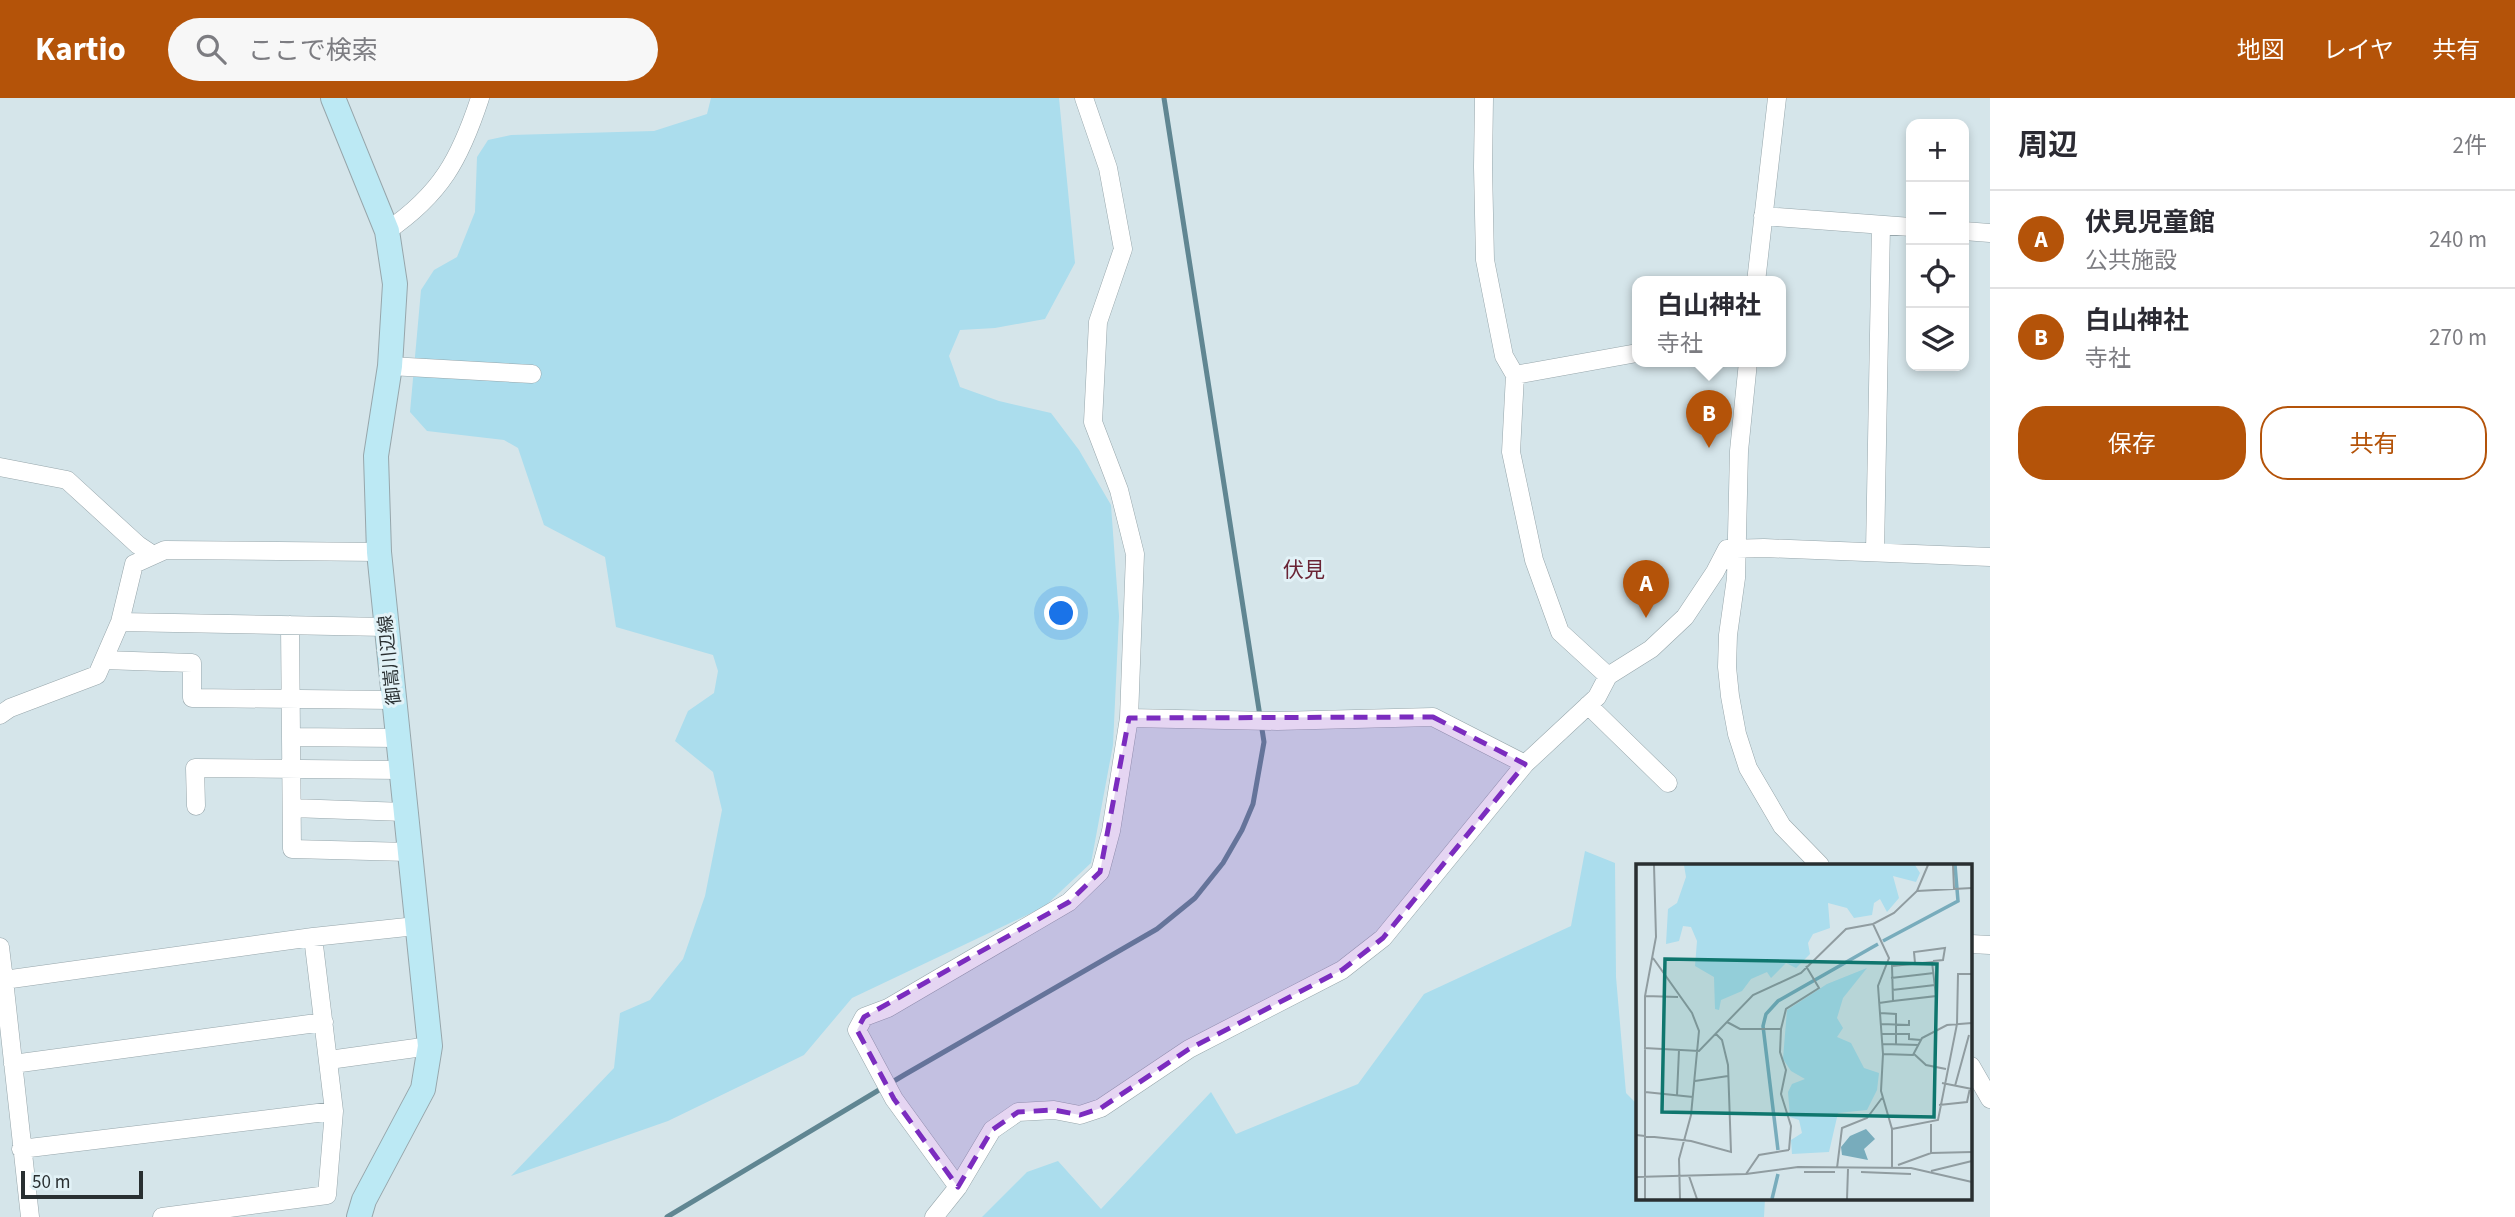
<!DOCTYPE html>
<html lang="ja">
<head>
<meta charset="utf-8">
<style>
  :root { --surface:#fff; --page:#f7f7f7; --text:#2b2b33; --muted:#7c7c81; --line:#e1e1e2; --accent:#b45309 }
  body { margin:0; font-family:"Source Sans 3","Noto Sans JP",sans-serif; background:var(--page); color:var(--text) }
  .controls { position:absolute; right:21px; top:21px; display:grid; overflow:hidden; border-radius:14px; box-shadow:0 4px 10px #0003 }
  .controls button { width:63px; height:63px; display:grid; place-items:center; padding:0; border:0; border-bottom:2px solid var(--line); background:var(--surface); color:var(--text); font:35px sans-serif }
  .scale { position:absolute; left:21px; bottom:18px; width:122px; box-sizing:border-box; padding-left:7px; border:4px solid #292f31; border-top:0; font-size:19px; line-height:24px; white-space:nowrap; color:#292f31; -webkit-text-stroke:5px #e2f2f7; paint-order:stroke }
  .you { position:absolute; left:1062px; top:516px; width:24px; height:24px; margin:-18px; border:5px solid #fff; border-radius:50%; background:#1a73e8; box-shadow:0 0 0 10px #1a73e833 }
  .badge { display:grid; place-items:center; width:46px; height:46px; border-radius:50%; background:var(--accent); color:#fff; font-size:23px; font-weight:700 }
  .pin { position:absolute; translate:-50% -58px; filter:drop-shadow(0 2px 4px #0008) }
  .pin::after { content:''; position:absolute; top:37px; width:24px; height:21px; background:inherit; clip-path:polygon(0 0,100% 0,50% 100%) }
  .popup { position:absolute; left:1632px; top:178px; width:154px; height:91px; box-sizing:border-box; display:grid; place-content:center; border-radius:14px; background:var(--surface); filter:drop-shadow(0 2px 5px #0005); font-size:23px; white-space:nowrap; color:var(--muted) }
  .popup b { font-size:26px; color:var(--text) }
  .popup::after { content:''; position:absolute; left:50%; top:100%; margin-left:-14px; border:14px solid transparent; border-top-color:var(--surface) }
  .list { margin:0; padding:0; list-style:none }
  h2 { display:flex; justify-content:space-between; align-items:center; height:91px; margin:0; padding:0 28px; font-size:30px }
  h2 small { font-size:23px; font-weight:400; color:var(--muted) }
  .list li { display:grid; grid-template-columns:46px 1fr auto; gap:21px; align-items:center; box-sizing:border-box; height:98px; padding:0 28px; border-top:2px solid var(--line) }
  .list b { display:block; font-size:26px; white-space:nowrap }
  .list p { margin:0; font-size:23px; white-space:nowrap; color:var(--muted) }
  .list em { font-size:23px; font-style:normal; color:var(--muted) }
  .actions { display:flex; gap:14px; padding:21px 28px }
  .actions a { flex:1; padding:16px 0; border:2px solid var(--accent); border-radius:28px; text-align:center; font-size:24px; color:var(--accent) }
  .actions .main { background:var(--accent); color:#fff }
  .icon { flex:none; width:38px; height:38px; fill:none; stroke:currentColor; stroke-width:2; stroke-linecap:round; stroke-linejoin:round }
  .map { position:relative; flex:none; width:1990px; height:1119px; overflow:hidden }
  header { display:flex; align-items:center; gap:42px; box-sizing:border-box; height:98px; padding:0 35px; background:var(--accent); color:#fff }
  header strong { font-size:33px }
  nav { display:flex; gap:38px; margin-inline-start:auto; font-size:24px }
  .search { width:490px; height:63px; background:var(--page); display:flex; align-items:center; gap:18px; box-sizing:border-box; padding:0 24px; border-radius:38px; color:var(--muted); font-size:26px }
  main { display:flex }
  aside { flex:1; background:var(--surface) }
  .map>svg:first-child { display:block }
  .green { fill:#abdded }
  .lines { fill:none; stroke-linecap:round; stroke-linejoin:round }
  .stream { stroke:#608692; stroke-width:5 }
  .street-casing { stroke:#97a6ab; stroke-width:19 }
  .secondary-casing { stroke:#97a6ab; stroke-width:26 }
  .street { stroke:#fff; stroke-width:18 }
  .secondary { stroke:#bce9f4; stroke-width:24 }
  .marked { fill:#7b2cbf; fill-opacity:0.2; stroke:#7b2cbf; stroke-width:5; stroke-dasharray:14 9; stroke-linejoin:round }
  .labels { text-anchor:middle; dominant-baseline:central; stroke-width:6; stroke-linejoin:round; paint-order:stroke }
  .street-label { font-size:18px; fill:#292f31; stroke:#e2f2f7 }
  .quarter-label { font-size:21px; fill:#6a2435; stroke:#e2f2f7 }
  .inset-river { fill:none; stroke:#78acbc; stroke-width:3.5 }
  .inset-road { fill:none; stroke:#909ca0; stroke-width:2 }
  .view { fill:#0f766e; fill-opacity:0.15; stroke:#0f766e; stroke-width:3.5 }
  .inset-edge { fill:none; stroke:#292f31; stroke-width:3.5 }
</style>
</head>
<body>
<header>
<strong>Kartio</strong>
<div class="search"><svg class="icon" aria-label="search" viewBox="0 0 24 24"><circle cx="10" cy="10" r="6"/><path d="M15 15l6 6"/></svg>ここで検索</div>
<nav><a>地図</a><a>レイヤ</a><a>共有</a></nav>
</header>
<main>
<div class="map">
<svg width="1990" height="1119" viewBox="0 0 1990 1119">
  <rect width="100%" height="100%" fill="#d5e5ea"/>
  <path class="green" d="M 711,0 L 1059,0 L 1075,165 L 1045,221 L 995,230 L 960,232 L 949,258 L 960,289 L 999,303 L 1051,315 L 1079,352 L 1111,407 L 1119,518 L 1113,647 L 1091,765 L 1044,809 L 852,900 L 804,957 L 668,1023 L 511,1078 L 614,970 L 620,915 L 650,902 L 683,861 L 705,798 L 722,712 L 713,674 L 675,643 L 688,613 L 714,595 L 718,573 L 713,557 L 616,529 L 605,459 L 544,427 L 518,350 L 504,342 L 427,333 L 410,314 L 421,192 L 434,172 L 457,159 L 475,114 L 477,59 L 488,42 L 511,37 L 654,33 L 707,16 Z
    M 1585,753 L 1615,765 L 1616,879 L 1626,995 L 1638,1007 L 1638,1100 L 1765,1100 L 1764,1119 L 982,1119 L 1027,1074 L 1058,1063 L 1101,1111 L 1211,994 L 1236,1036 L 1358,986 L 1424,896 L 1571,828 Z"/>
  <g class="lines">
    <path class="stream" d="M 667,1119 L 904,977 L 1157,831 L 1195,800 L 1223,765 L 1242,732 L 1253,706 L 1264,644 L 1164,0"/>
    <defs>
      <path id="street" d="M 1484,0 L 1483,69 L 1485,162 L 1504,258 L 1515,277 L 1511,354 L 1534,462 L 1560,534 L 1608,578
        M 1763,118 L 1911,129
        M 387,133 C 441,96 460,61 480,0
        M 1964,133 L 1990,135
        M 1756,184 L 1777,0
        M 1748,264 L 1739,353 L 1736,480 L 1728,537 L 1727,569 L 1730,598 L 1737,636 L 1748,670 L 1782,728 L 1820,767
        M 390,268 L 532,276
        M 1515,277 L 1637,255
        M 0,369 L 67,382 L 138,447 L 153,457
        M 1875,454 L 1881,127
        M 120,524 L 386,529
        M 290,527 L 292,751 L 409,754
        M 104,562 L 192,565 L 192,600 L 394,602
        M 1588,607 L 1668,685
        M 0,617 L 10,610 L 97,577 L 120,524 L 134,466 L 165,452 L 379,454
        M 1129,620 L 1277,623 L 1433,619 L 1525,666
        M 291,639 L 398,640
        M 196,708 L 195,670 L 401,672
        M 292,710 L 405,714
        M 1971,846 L 1990,847
        M 0,849 L 4,882
        M 329,962 L 430,948
        M 13,966 L 324,924
        M 1971,968 L 1990,1001
        M 21,1051 L 334,1013
        M 958,1089 L 894,1001 L 857,932 L 864,919 L 888,910 L 1069,804 L 1100,774 L 1111,733 L 1129,620 L 1135,456 L 1119,392 L 1093,324 L 1098,224 L 1123,151 L 1108,70 L 1084,0
        M 30,1119 L 4,882 L 313,839 L 416,828
        M 162,1119 L 327,1097 L 334,1013 L 313,839
        M 934,1119 L 958,1089 L 992,1032 L 1018,1014 L 1054,1012 L 1080,1017 L 1101,1010 L 1189,951 L 1342,872 L 1383,840 L 1525,666 L 1597,599 L 1608,578 L 1651,551 L 1685,519 L 1715,474 L 1727,451 L 1764,450 L 1990,459"/>
      <path id="secondary" d="M 333,0 L 387,133 L 395,186 L 390,268 L 376,358 L 379,454 L 430,948 L 423,991 L 364,1102 L 359,1119"/>
    </defs>
    <use href="#street" class="street-casing"/>
    <use href="#secondary" class="secondary-casing"/>
    <use href="#street" class="street"/>
    <use href="#secondary" class="secondary"/>
  </g>
  <path class="marked" d="M 1433,619 L 1525,666 L 1383,840 L 1342,872 L 1189,951 L 1101,1010 L 1080,1017 L 1054,1012 L 1018,1014 L 992,1032 L 958,1089 L 894,1001 L 857,932 L 864,919 L 1069,804 L 1100,774 L 1129,620 Z"/>
  <g class="labels">
    <g class="street-label">
      <text transform="translate(390 562) rotate(-96)">御嵩川辺線</text>
    </g>
    <g class="quarter-label">
      <text x="1304" y="472">伏見</text>
    </g>
  </g>
  <g transform="translate(1636 766)">
    <rect width="336" height="336" fill="#d5e5ea"/>
    <path d="M 48,1 L 279,1 L 284,9 L 280,18 L 257,12 L 263,34 L 251,48 L 244,35 L 238,39 L 236,51 L 218,54 L 211,44 L 192,39 L 194,64 L 177,70 L 172,79 L 174,90 L 160,104 L 150,99 L 135,114 L 131,108 L 115,115 L 106,127 L 85,136 L 83,146 L 79,145 L 78,113 L 59,102 L 61,77 L 55,63 L 47,62 L 43,77 L 30,80 L 32,45 L 41,39 L 50,13 ZM 231,104 L 207,134 L 201,154 L 207,164 L 201,173 L 215,179 L 228,204 L 243,209 L 241,226 L 231,246 L 202,249 L 193,288 L 156,290 L 155,276 L 166,269 L 163,256 L 154,253 L 152,228 L 156,220 L 169,215 L 155,207 L 147,195 L 151,146 L 191,120 Z" fill="#abdded"/>
    <path d="M 230,265 L 239,275 L 228,285 L 232,296 L 206,291 L 205,283 L 214,272 Z" fill="#78acbc"/>
    <path class="inset-river" d="M 247,77 L 322,37 L 319,1M 142,286 L 127,162 L 130,150 L 142,137 L 242,80M 136,335 L 142,310"/>
    <path class="inset-road" d="M 317,1 L 318,25M 281,27 L 336,24M 17,94 L 56,149 L 63,167 L 55,251 L 43,295 L 44,335M 279,99 L 278,88 L 309,84 L 307,96 L 297,97M 255,114 L 298,109M 256,126 L 299,121M 9,132 L 42,133M 243,139 L 257,137 L 300,132 L 296,98 L 256,102 L 257,137M 244,149 L 260,150 L 260,180M 91,158 L 104,165 L 145,165M 245,160 L 273,161 L 273,156M 246,170 L 273,170 L 273,175 L 285,176M 247,180 L 283,181M 8,184 L 63,187 L 117,131 L 165,109 L 210,65 L 237,60M 247,190 L 277,191 L 286,174 L 311,161 L 336,159M 278,190 L 290,201 L 310,205M 59,217 L 92,212M 306,219 L 336,225M 319,222 L 333,171M 9,228 L 57,233M 41,231 L 43,186M 303,241 L 331,238 L 334,224M 256,265 L 302,256 L 321,160 L 322,110 L 336,110M 0,271 L 55,277 L 95,288 L 92,201 L 86,176 L 80,170M 153,286 L 155,262 L 145,230 L 150,206 L 144,188 L 145,165 L 150,145 L 183,124 L 170,102M 295,289 L 295,260M 262,301 L 295,289 L 336,288M 201,304 L 206,264 L 231,254 L 246,234M 256,305 L 256,265 L 245,227 L 247,190 L 242,122 L 253,94 L 237,60 L 258,49 L 281,27 L 292,1M 295,307 L 336,297M 168,308 L 199,308M 225,308 L 275,310M 110,310 L 123,291 L 153,286M 53,312 L 61,335M 0,313 L 110,310 L 162,303 L 275,304 L 336,318M 9,335 L 9,132 L 20,73 L 18,1M 211,335 L 212,305"/>
    <path class="view" d="M 29,95 L 301,100 L 298,253 L 26,248 Z"/>
    <rect width="336" height="336" class="inset-edge"/>
  </g>
</svg>
<div class="controls">
<button>+</button>
<button>−</button>
<button><svg class="icon" aria-label="locate" viewBox="0 0 24 24"><circle cx="12" cy="12" r="6"/><path d="M12 2v4M12 18v4M2 12h4M18 12h4"/></svg></button>
<button><svg class="icon" aria-label="layers" viewBox="0 0 24 24"><path d="M12 4l9 5-9 5-9-5zM3 14l9 5 9-5"/></svg></button>
</div>
<div class="scale">50 m</div>
<div class="you"></div>
<div class="pin badge" style="left:1646px;top:520px">A</div>
<div class="pin badge" style="left:1709px;top:350px">B</div>
<div class="popup"><b>白山神社</b>寺社</div>
</div>
<aside>
<h2>周辺<small>2件</small></h2>
<ul class="list">
<li><span class="badge">A</span><div><b>伏見児童館</b><p>公共施設</p></div><em>240 m</em></li>
<li><span class="badge">B</span><div><b>白山神社</b><p>寺社</p></div><em>270 m</em></li>
</ul>
<div class="actions"><a class="main">保存</a><a>共有</a></div>
</aside>
</main>
</body>
</html>
